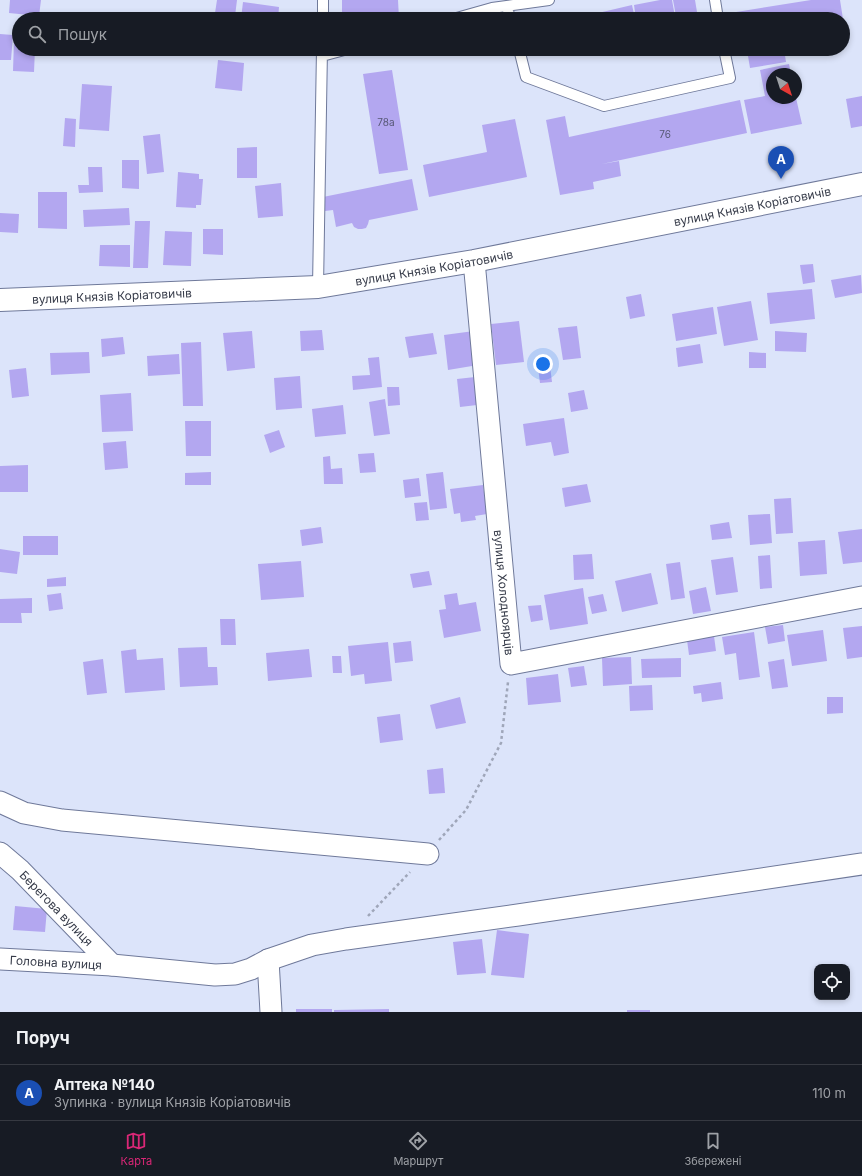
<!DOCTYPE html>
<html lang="uk">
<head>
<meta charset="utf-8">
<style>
  :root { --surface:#171b24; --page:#242831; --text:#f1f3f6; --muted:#9ea1a6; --line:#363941; --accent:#db2777 }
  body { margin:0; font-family:Inter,sans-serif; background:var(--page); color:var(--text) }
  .controls { position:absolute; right:12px; bottom:12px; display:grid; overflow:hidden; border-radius:8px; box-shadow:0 2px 6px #0003 }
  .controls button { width:36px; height:36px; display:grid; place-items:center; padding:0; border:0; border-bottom:1px solid var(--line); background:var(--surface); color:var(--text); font:20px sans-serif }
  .compass { position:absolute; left:766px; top:68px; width:36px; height:36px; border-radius:50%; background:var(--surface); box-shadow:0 2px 6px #0003; rotate:141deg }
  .you { position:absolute; left:543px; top:364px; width:14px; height:14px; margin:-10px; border:3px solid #fff; border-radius:50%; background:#1a73e8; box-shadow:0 0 0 6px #1a73e833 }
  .badge { display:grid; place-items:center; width:26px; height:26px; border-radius:50%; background:var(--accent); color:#fff; font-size:13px; font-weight:700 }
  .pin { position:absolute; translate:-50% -33px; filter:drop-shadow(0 1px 2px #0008) }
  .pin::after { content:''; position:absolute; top:21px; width:14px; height:12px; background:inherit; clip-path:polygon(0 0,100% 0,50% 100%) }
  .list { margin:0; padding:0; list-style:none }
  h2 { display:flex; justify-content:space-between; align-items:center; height:52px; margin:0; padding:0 16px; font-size:17px }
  h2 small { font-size:13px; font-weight:400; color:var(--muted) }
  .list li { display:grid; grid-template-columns:26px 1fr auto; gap:12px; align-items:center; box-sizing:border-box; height:56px; padding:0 16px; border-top:1px solid var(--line) }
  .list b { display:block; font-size:15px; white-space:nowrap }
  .list p { margin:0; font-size:13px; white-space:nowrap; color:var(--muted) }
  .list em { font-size:13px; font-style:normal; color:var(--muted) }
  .icon { flex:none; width:22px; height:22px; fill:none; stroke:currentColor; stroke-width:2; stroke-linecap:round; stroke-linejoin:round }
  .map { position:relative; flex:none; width:862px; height:1012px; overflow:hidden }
  .search { position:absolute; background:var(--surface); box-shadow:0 2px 6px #0003; left:12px; right:12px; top:12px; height:44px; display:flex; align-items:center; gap:10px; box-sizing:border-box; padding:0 14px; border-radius:22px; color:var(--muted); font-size:15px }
  .sheet { height:108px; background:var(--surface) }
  nav { display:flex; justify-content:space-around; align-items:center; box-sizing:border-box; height:56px; border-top:1px solid var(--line); background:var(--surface); font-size:11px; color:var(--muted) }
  nav a { display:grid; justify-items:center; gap:2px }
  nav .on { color:var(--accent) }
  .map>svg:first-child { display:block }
  .building { fill:#b3a7f0 }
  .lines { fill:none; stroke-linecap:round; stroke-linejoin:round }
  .lane-casing { stroke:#6f799a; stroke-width:12 }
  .street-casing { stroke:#6f799a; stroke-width:23 }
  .secondary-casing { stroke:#6f799a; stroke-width:24 }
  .path { stroke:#9fa6b9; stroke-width:2.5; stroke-dasharray:3 3; stroke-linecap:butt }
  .lane { stroke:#fff; stroke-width:10 }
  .street { stroke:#fff; stroke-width:21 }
  .secondary { stroke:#fff; stroke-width:22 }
  .labels { text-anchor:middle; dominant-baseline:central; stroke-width:3.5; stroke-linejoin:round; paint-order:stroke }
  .number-label { font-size:10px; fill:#565774 }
  .street-label { font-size:12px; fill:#373c4a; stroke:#fff }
</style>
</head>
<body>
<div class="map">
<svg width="862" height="1012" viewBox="0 0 862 1012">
  <rect width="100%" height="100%" fill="#dce4fa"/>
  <path class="building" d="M 10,0 L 41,0 L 39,16 L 9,13 Z
    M 217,0 L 237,0 L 235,16 L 215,13 Z
    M 342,0 L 398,0 L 399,19 L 342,19 Z
    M 660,0 L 672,0 L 675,17 L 664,19 L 636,19 L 634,5 Z
    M 673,0 L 695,0 L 697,12 L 676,16 Z
    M 811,0 L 840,0 L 843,19 L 731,19 L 730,13 Z
    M 243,2 L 279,7 L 278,19 L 241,19 Z
    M 632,5 L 635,19 L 595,19 L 594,14 Z
    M 0,34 L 13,35 L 11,60 L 0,60 Z
    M 14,40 L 19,40 L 19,49 L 35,49 L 34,72 L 13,71 Z
    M 209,49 L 231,49 L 230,55 L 209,53 Z
    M 736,49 L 784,49 L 786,62 L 750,68 L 747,50 L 736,52 Z
    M 218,60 L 244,63 L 242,91 L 215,88 Z
    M 789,64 L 791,74 L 772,74 L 772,98 L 796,98 L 802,124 L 751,134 L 744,100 L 765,96 L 760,70 Z
    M 392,70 L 408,170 L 379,174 L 363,74 Z
    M 82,84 L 112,86 L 109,131 L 79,129 Z
    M 862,96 L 862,126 L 851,128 L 846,99 Z
    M 740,100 L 747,133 L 602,164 L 619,161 L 621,176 L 593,182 L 594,189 L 560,195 L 546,120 L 565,116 L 569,137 Z
    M 65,118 L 76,119 L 75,147 L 63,146 Z
    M 515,119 L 527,177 L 429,197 L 423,165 L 487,152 L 482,125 Z
    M 160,134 L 164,172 L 147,174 L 143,136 Z
    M 257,147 L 257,178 L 237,178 L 237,148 Z
    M 122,160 L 139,160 L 139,189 L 122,188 Z
    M 88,167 L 102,167 L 103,192 L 79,193 L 78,185 L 89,185 Z
    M 178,172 L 199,174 L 199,179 L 203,179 L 201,205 L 196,205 L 196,208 L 176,207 Z
    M 412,179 L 418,210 L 369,220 L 368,224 L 366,228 L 362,229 L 358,229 L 354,227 L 352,223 L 336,227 L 333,210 L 325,211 L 323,197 Z
    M 281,183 L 283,216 L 258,218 L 255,186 Z
    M 38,192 L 67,192 L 67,229 L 38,228 Z
    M 129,208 L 130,225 L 84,227 L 83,210 Z
    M 0,213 L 19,214 L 18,233 L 0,232 Z
    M 135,221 L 150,221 L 148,268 L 133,268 Z
    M 203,229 L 223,229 L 223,255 L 203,254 Z
    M 165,231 L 192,232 L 191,266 L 163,265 Z
    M 100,245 L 130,245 L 130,267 L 99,266 Z
    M 813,264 L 815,282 L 803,284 L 800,265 Z
    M 861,275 L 862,293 L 835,298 L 831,280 Z
    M 812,289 L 815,319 L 770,324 L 767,293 Z
    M 641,294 L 645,316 L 630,319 L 626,297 Z
    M 751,301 L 758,340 L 724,346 L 717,307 Z
    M 713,307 L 717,334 L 676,341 L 672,314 Z
    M 519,321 L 524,362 L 496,365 L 491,324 Z
    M 577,326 L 581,358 L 563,360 L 558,328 Z
    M 322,330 L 324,350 L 301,351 L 300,331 Z
    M 252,331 L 255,368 L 227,371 L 223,333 Z
    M 474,331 L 478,365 L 448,370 L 444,335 Z
    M 775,331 L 807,333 L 806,352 L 775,351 Z
    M 433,333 L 437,354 L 409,358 L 405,337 Z
    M 123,337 L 125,354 L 102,357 L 101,339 Z
    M 201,342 L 203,406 L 183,406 L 181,343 Z
    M 700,344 L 703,363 L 678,367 L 676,348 Z
    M 89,352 L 90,373 L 51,375 L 50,353 Z
    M 749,352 L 766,353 L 766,368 L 749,368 Z
    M 179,354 L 180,374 L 148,376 L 147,356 Z
    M 379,357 L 382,387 L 353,390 L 352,376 L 370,375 L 368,358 Z
    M 550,366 L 552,382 L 540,383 L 538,367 Z
    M 26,368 L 29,396 L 12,398 L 9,370 Z
    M 300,376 L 302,408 L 276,410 L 274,378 Z
    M 475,377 L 477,405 L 460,407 L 457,379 Z
    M 387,387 L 399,387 L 400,405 L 388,406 Z
    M 584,390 L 588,409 L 571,412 L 568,393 Z
    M 131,393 L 133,431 L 102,432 L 100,395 Z
    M 385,399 L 390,434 L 374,436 L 369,402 Z
    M 343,405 L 346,434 L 315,437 L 312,409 Z
    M 564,418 L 569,453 L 554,456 L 551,442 L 526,446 L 523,424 Z
    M 185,421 L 211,421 L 211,456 L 186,456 Z
    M 279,430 L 285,447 L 270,453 L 264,435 Z
    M 126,441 L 128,468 L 105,470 L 103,443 Z
    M 374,453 L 376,472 L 360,473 L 358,454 Z
    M 330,456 L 331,469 L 342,468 L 343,484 L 324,484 L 323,457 Z
    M 28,465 L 28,492 L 0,492 L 0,466 Z
    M 211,472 L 211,485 L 185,485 L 185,473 Z
    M 443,472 L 447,508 L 430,510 L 426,474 Z
    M 419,478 L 421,496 L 405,498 L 403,480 Z
    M 587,484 L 591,502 L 565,507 L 562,488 Z
    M 483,485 L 487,514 L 475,516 L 476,520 L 461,522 L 460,513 L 454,514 L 450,489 Z
    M 791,498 L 793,533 L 776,534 L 774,499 Z
    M 427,502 L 429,520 L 416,521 L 414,503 Z
    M 770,514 L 772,543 L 750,545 L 748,515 Z
    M 729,522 L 732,538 L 712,540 L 710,525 Z
    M 321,527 L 323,543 L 302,546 L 300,530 Z
    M 862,529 L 862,562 L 843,564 L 838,532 Z
    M 23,536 L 58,536 L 58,555 L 23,555 Z
    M 825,540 L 827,574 L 800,576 L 798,542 Z
    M 0,549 L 20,552 L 17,574 L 0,572 Z
    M 592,554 L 594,579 L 574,580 L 573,555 Z
    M 770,555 L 772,588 L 760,589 L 758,556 Z
    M 733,557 L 738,592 L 716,595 L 711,560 Z
    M 301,561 L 304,597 L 261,600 L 258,564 Z
    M 680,562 L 685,598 L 671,600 L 666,564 Z
    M 429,571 L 432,585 L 413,588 L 410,574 Z
    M 651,573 L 658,604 L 622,612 L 615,581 Z
    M 66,577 L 66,586 L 47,587 L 47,579 Z
    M 706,587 L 711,611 L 693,614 L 689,591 Z
    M 583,588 L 588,624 L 550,630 L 544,595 Z
    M 61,593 L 63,609 L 49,611 L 47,595 Z
    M 457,593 L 459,605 L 476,602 L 481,631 L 444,638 L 439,610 L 446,609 L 444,595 Z
    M 603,594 L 607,611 L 592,614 L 588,597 Z
    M 32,598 L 32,613 L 21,613 L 22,623 L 0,623 L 0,599 Z
    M 541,605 L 543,620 L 531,622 L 528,606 Z
    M 220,619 L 235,619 L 236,645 L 221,645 Z
    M 783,625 L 785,641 L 768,644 L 765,627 Z
    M 862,626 L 862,657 L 847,659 L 843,628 Z
    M 823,630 L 827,661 L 792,666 L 787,635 Z
    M 754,632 L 760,677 L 739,680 L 736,653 L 725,655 L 722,637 Z
    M 714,636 L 716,651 L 689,655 L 687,640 Z
    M 411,641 L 413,661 L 395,663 L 393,643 Z
    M 388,642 L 392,681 L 365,684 L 364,674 L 351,676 L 348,646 Z
    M 207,647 L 208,667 L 217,667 L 218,685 L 180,687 L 178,648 Z
    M 136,649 L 137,660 L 163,658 L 165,690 L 125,693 L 121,651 Z
    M 309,649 L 312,677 L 268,681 L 266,653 Z
    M 332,656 L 341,656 L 342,673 L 333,673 Z
    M 631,657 L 632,684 L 603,686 L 602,658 Z
    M 681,658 L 681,677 L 642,678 L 641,659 Z
    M 103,659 L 107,693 L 87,695 L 83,662 Z
    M 784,659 L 788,687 L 772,689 L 768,662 Z
    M 584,666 L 587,685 L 571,687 L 568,668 Z
    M 558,674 L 561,702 L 528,705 L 526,678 Z
    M 721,682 L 723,699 L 702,702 L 701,693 L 694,694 L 693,686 Z
    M 652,685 L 653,710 L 630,711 L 629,686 Z
    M 460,697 L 466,723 L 436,729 L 430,705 Z
    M 827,697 L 843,697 L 843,713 L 827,714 Z
    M 400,714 L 403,740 L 380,743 L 377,717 Z
    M 443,768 L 445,793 L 429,794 L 427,770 Z
    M 15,906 L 47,909 L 45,932 L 13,930 Z
    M 497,930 L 529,934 L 524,978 L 491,975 Z
    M 482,939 L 486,973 L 457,975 L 453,942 Z
    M 296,1009 L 332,1009 L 332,1012 L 296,1012 Z
    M 389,1009 L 389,1012 L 334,1012 L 334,1010 Z
    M 627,1010 L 650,1010 L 650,1012 L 627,1012 Z"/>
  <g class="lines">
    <defs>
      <path id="lane" d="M 715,0 L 718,19
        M 507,6 L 510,19
        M 323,19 L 323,0
        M 453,19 L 492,8 L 549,0
        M 519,49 L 526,77 L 604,106 L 730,78 L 724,49
        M 322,56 L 348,49
        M 318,287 L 322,49"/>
      <g id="street">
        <path id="s1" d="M 474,261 L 511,664 L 862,597"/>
        <path d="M 0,802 L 24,813 L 62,820 L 428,854"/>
        <path id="s2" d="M 0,853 L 20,870 L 112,965"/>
        <path id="s3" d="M 0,959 L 112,965 L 215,975 L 235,974 L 251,969 L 268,960 L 312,945 L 346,939 L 518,915 L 862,864"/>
        <path d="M 268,960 L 271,1012"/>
      </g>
      <g id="secondary">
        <path id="s4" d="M 0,300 L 318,287 L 474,261 L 862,184"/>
      </g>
    </defs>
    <use href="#lane" class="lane-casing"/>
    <use href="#street" class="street-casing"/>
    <use href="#secondary" class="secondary-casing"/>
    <path class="path" d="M 439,840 L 466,810 L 501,743 L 508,682
      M 368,916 L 410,872"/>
    <use href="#lane" class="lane"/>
    <use href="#street" class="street"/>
    <use href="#secondary" class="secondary"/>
  </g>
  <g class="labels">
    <g class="number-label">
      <text x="386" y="122">78а</text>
      <text x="665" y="134">76</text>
    </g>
    <g class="street-label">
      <text stroke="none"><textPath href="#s4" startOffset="760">вулиця Князів Коріатовичів</textPath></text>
      <text stroke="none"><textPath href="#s4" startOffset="436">вулиця Князів Коріатовичів</textPath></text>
      <text stroke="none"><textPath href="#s4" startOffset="112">вулиця Князів Коріатовичів</textPath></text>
      <text stroke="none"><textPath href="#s1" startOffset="333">вулиця Холодноярців</textPath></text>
      <text stroke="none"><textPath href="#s2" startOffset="79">Берегова вулиця</textPath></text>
      <text stroke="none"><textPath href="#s3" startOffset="56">Головна вулиця</textPath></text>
    </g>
  </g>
</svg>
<div class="controls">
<button><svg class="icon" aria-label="locate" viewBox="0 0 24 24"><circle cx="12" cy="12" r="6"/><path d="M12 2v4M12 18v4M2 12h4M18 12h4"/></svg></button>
</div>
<svg class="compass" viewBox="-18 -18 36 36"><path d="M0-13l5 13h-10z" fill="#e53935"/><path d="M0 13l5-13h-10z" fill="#9ea1a6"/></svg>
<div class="you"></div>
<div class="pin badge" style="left:781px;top:179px;background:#1a4fb4">A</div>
<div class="search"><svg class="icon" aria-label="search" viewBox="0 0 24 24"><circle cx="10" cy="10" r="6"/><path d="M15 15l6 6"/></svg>Пошук</div>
</div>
<section class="sheet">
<h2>Поруч<small></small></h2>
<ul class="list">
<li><span class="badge" style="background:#1a4fb4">A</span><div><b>Аптека №140</b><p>Зупинка · вулиця Князів Коріатовичів</p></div><em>110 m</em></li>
</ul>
</section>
<nav>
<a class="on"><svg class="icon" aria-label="map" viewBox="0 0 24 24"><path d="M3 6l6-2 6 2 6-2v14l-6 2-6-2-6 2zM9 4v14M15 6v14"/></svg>Карта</a>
<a><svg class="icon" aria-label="directions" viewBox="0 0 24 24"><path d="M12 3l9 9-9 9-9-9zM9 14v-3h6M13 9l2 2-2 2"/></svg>Маршрут</a>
<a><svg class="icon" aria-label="saved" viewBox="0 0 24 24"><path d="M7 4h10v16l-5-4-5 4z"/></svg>Збережені</a>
</nav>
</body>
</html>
